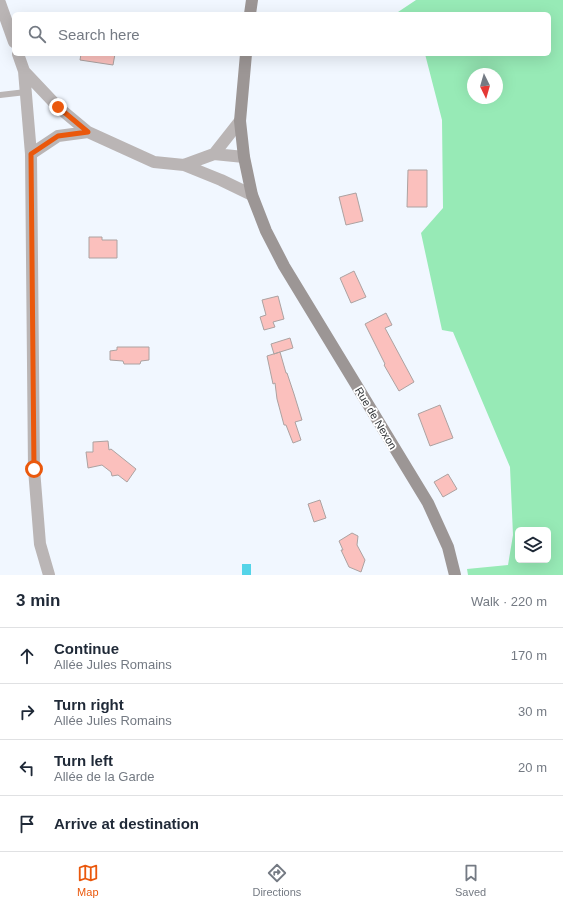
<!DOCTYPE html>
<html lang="en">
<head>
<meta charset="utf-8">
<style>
  :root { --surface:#fff; --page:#f6f6f7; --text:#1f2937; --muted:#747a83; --line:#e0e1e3; --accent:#ea580c }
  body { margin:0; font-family:Arial,sans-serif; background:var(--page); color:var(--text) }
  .controls { position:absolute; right:12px; bottom:12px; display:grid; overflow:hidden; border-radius:6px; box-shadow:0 4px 16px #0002 }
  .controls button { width:36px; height:36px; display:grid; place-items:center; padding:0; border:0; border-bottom:1px solid var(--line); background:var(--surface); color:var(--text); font:20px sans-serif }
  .compass { position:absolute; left:467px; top:68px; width:36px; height:36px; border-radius:50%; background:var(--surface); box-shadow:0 4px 16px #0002; rotate:175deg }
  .stop { position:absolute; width:12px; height:12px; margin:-9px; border:3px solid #ea580c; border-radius:50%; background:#fff }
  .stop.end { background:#ea580c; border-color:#fff; box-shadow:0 1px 4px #0008 }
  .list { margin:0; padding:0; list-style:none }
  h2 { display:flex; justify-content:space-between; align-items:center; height:52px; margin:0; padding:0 16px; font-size:17px }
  h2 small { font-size:13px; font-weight:400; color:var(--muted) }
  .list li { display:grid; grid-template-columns:26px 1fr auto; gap:12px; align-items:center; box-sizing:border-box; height:56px; padding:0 16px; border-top:1px solid var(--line) }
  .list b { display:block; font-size:15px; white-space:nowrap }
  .list p { margin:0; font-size:13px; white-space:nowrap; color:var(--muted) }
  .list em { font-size:13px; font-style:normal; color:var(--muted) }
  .icon { flex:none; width:22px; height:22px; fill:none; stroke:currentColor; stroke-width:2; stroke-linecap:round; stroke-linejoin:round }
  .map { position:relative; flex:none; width:563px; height:575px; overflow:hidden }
  .search { position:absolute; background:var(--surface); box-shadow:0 4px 16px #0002; left:12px; right:12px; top:12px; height:44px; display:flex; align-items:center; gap:10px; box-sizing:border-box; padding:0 14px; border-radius:6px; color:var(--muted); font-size:15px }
  .sheet { height:276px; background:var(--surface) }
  nav { display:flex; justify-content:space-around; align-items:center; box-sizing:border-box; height:56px; border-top:1px solid var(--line); background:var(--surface); font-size:11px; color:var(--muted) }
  nav a { display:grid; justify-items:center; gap:2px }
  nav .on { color:var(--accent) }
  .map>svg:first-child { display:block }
  .green { fill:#97eab6; fill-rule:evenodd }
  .water { fill:#54d4e8 }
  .building { fill:#fbc0bd; stroke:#aca2a1 }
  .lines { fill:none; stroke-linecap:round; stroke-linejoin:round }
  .lane { stroke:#bab5b5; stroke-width:6 }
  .street { stroke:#bab5b5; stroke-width:12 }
  .secondary { stroke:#9c9695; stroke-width:12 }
  .route { stroke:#ea580c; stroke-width:5 }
  .labels { text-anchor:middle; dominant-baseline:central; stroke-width:3.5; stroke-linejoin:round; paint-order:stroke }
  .street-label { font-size:11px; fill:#333639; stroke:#fff }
</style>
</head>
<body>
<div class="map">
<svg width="563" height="575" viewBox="0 0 563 575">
  <rect width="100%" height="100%" fill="#f1f7ff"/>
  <path class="green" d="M 416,0 L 563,0 L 563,575 L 468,575 L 467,569 L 508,565 L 513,535 L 510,467 L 453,332 L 442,330 L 421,233 L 443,208 L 442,120 L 425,54 L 549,54 L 549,14 L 395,14 ZM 473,74 L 497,74 L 497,98 L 473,98 ZM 518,530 L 548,530 L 548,560 L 518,560 Z"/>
  <path class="water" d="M 242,564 L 251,564 L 251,575 L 242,575 Z"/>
  <path class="building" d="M 81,54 L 115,54 L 113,65 L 80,60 Z
    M 408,170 L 427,170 L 427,207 L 407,207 Z
    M 356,193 L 363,221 L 346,225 L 339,197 Z
    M 89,237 L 102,237 L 102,240 L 117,240 L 117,258 L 89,258 Z
    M 354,271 L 366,297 L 351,303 L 340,278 Z
    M 278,296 L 284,319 L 273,322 L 275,327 L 264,330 L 260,317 L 266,315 L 262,300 Z
    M 386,313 L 392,325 L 385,328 L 414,382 L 399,391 L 384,365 L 385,364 L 365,324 Z
    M 290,338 L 293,348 L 280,352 L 286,373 L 287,373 L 294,394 L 302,420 L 295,422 L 301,440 L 293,443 L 286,425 L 284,425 L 277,399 L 275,383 L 273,384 L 267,356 L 280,352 L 274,354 L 271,344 Z
    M 117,347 L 149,347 L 149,360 L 141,361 L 140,364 L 124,364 L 123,361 L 110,360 L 110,351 L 117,350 Z
    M 440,405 L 453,438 L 430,446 L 418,414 Z
    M 108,441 L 109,450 L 111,449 L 136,469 L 127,482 L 118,475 L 112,476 L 111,472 L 102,465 L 88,468 L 86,452 L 93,452 L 93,442 Z
    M 448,474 L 457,489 L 443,497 L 434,482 Z
    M 320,500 L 326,518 L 314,522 L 308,504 Z
    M 352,533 L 358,536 L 357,545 L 365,560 L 361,572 L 349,567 L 341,550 L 343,550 L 339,541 Z"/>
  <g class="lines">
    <path class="lane" d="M 0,95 L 26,92"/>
    <path class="street" d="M 0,3 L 14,42
      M 18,54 L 24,71 L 58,107 L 88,132 L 154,162 L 184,165 L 221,180 L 252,195
      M 24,71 L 31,154 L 34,469 L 40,544 L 49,575
      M 31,154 L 58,136 L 88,132
      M 214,154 L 244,157
      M 184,165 L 214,154 L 240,121"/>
    <path class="secondary" d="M 250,14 L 252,0
      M 246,54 L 240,121 L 244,157 L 252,195 L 266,231 L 284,266 L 428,503 L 448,547 L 455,575"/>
  </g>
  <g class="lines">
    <path class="route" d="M 34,469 L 31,154 L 58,136 L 88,132 L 58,107"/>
  </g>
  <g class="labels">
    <g class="street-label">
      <text transform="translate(376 418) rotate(59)">Rue de Nexon</text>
    </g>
  </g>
</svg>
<div class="controls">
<button><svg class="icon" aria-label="layers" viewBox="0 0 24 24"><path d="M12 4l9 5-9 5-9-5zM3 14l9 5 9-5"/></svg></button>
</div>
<svg class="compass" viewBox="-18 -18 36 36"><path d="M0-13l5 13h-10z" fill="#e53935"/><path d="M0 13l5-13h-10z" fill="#747a83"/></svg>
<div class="stop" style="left:34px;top:469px"></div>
<div class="stop end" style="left:58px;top:107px"></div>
<div class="search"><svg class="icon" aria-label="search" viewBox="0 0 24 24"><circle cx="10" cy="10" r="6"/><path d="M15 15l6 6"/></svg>Search here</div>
</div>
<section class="sheet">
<h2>3 min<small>Walk · 220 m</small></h2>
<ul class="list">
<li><svg class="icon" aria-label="ahead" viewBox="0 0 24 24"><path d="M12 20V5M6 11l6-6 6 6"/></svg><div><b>Continue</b><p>Allée Jules Romains</p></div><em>170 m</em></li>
<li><svg class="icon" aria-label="right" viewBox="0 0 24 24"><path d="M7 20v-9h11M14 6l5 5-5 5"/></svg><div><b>Turn right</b><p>Allée Jules Romains</p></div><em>30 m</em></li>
<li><svg class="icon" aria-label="left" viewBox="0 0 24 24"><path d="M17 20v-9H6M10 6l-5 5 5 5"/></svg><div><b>Turn left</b><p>Allée de la Garde</p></div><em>20 m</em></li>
<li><svg class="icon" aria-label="arrive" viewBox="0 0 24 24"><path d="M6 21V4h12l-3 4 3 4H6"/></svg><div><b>Arrive at destination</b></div></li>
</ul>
</section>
<nav>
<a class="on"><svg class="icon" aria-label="map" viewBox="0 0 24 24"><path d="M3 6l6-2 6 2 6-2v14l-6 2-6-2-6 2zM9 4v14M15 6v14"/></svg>Map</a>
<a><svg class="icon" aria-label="directions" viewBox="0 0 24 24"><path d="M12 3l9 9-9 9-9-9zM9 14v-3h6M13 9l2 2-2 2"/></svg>Directions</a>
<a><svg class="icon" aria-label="saved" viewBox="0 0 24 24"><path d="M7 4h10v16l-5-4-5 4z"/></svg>Saved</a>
</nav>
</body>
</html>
